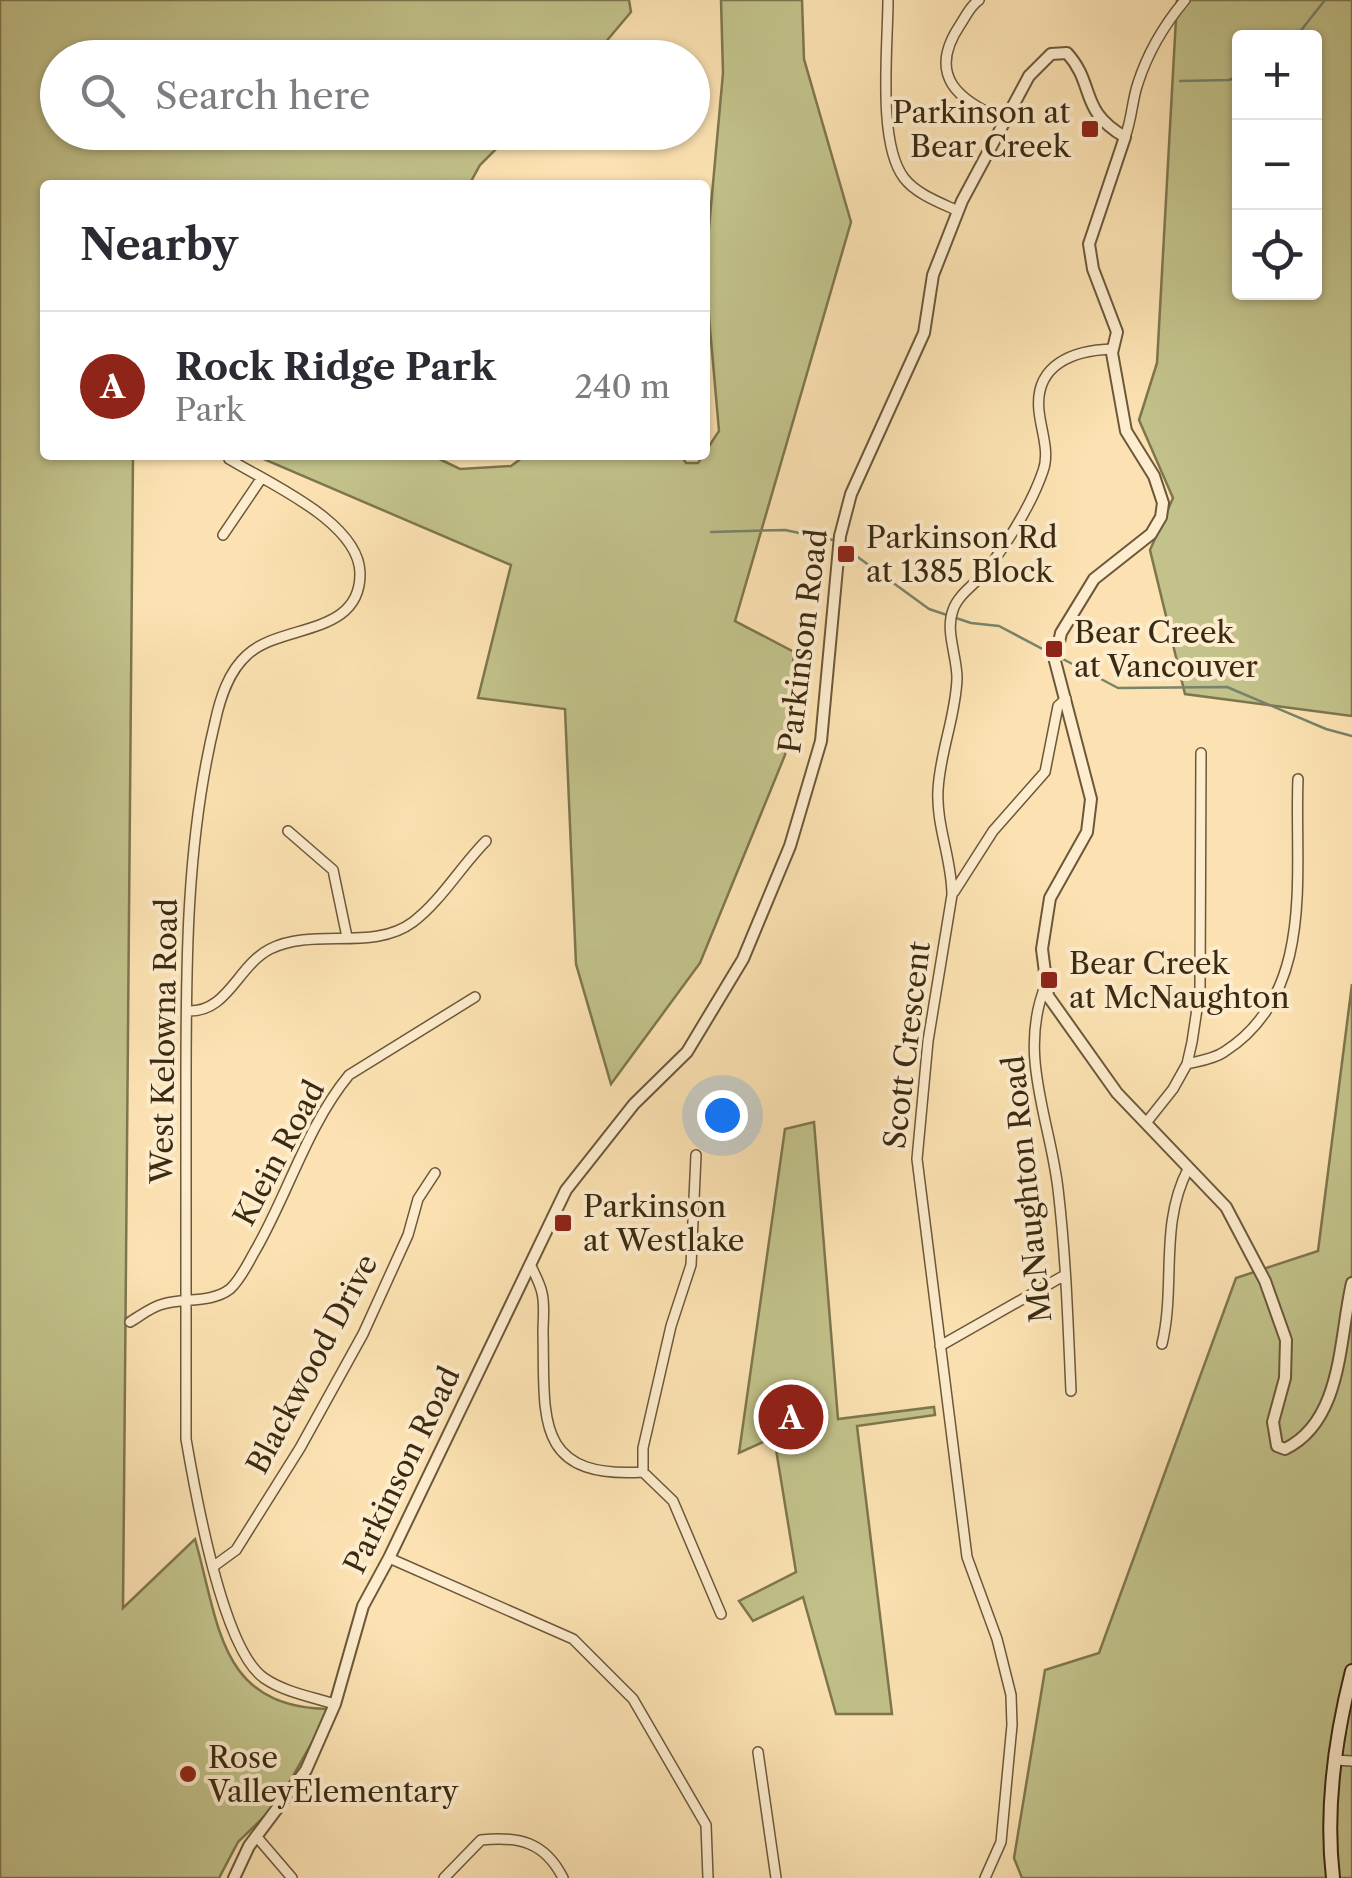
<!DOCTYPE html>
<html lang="en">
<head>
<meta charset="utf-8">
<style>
  :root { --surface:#fff; --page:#f2f2f3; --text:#2b2b33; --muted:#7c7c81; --line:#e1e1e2; --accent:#8f2418 }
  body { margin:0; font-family:"Libre Caslon Text",serif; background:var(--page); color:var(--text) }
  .controls { position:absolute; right:30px; top:30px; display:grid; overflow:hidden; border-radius:10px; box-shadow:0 2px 8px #0004 }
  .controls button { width:90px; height:90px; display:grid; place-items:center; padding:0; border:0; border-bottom:2px solid var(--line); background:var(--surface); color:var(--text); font:50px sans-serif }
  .you { position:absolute; left:722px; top:1115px; width:35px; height:35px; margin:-25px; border:8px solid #fff; border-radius:50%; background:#1a73e8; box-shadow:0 0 0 15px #1a73e833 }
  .badge { display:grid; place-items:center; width:65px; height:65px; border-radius:50%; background:var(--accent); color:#fff; font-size:32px; font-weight:700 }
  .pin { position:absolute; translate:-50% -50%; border:5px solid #fff; box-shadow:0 2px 10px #0006 }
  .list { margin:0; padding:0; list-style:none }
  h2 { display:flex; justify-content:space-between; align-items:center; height:130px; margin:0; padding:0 40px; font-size:42px }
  h2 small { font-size:32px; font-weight:400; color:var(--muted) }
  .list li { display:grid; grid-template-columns:65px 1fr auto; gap:30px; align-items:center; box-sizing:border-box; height:150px; padding:0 40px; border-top:2px solid var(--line) }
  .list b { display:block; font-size:38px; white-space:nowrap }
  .list p { margin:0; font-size:32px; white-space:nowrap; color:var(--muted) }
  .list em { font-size:32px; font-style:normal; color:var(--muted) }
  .icon { flex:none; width:55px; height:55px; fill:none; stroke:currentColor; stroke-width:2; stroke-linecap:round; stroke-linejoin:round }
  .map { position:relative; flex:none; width:1352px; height:1878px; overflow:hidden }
  .search { position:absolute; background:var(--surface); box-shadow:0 2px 8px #0004; left:40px; top:40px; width:670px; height:110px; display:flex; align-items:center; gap:25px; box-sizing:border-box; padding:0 35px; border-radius:55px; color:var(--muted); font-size:38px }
  .panel { position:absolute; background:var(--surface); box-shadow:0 2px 8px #0004; left:40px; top:180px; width:670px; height:280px; border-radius:10px }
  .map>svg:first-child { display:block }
  .green { fill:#c2c28a; stroke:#7e764e; stroke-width:2.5; fill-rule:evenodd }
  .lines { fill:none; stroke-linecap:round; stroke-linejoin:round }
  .stream { stroke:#77836d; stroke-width:2.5 }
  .minor-casing { stroke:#6b583a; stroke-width:12 }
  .tertiary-casing { stroke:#6b583a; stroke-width:14 }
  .secondary-casing { stroke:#3b2a12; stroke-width:16 }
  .minor { stroke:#fdeccd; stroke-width:9 }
  .tertiary { stroke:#fdeccd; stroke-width:10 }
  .secondary { stroke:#fdeccd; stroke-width:12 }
  .poi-dot { fill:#8f2418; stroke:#fdeccd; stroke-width:4 }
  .labels { text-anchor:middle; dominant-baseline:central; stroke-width:8; stroke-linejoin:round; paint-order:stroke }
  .poi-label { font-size:30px; fill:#3b2a12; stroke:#fdeccd; text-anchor:start }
  .street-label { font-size:30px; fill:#3b2a12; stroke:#fdeccd }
</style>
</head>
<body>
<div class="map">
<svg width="1352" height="1878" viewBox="0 0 1352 1878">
  <rect width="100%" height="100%" fill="#fce2b2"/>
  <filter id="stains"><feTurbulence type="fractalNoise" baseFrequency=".002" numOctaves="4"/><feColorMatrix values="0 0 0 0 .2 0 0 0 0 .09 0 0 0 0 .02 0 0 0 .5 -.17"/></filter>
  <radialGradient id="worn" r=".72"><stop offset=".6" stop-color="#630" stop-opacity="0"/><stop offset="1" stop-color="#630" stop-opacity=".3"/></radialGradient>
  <path class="green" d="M 0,0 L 629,0 L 631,12 L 593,57 L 58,58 L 58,132 L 512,133 L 480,165 L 469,185 L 45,185 L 45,455 L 133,455 L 123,1608 L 195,1539 C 220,1627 219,1708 331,1709 L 277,1804 L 238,1842 L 219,1878 L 0,1878 Z
    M 721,0 L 802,0 L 804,59 L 851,222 L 735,621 L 794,652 L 785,755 L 700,963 L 611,1084 L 576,964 L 565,709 L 478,698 L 511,565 L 254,455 L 431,455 L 460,469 L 511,466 L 526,455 L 681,455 L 686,463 L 698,463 L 719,431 L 705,272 L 723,73 Z
    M 1177,0 L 1352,0 L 1352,716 L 1185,694 L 1150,550 L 1173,498 L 1139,420 L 1157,363 ZM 1240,38 L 1314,38 L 1314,292 L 1240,292 Z
    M 1352,984 L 1352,1878 L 1022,1878 L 1014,1858 L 1045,1670 L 1099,1653 L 1236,1278 L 1318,1251 Z
    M 814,1122 L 838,1419 L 934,1407 L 935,1415 L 857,1426 L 892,1714 L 836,1714 L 803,1597 L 753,1621 L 739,1601 L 796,1572 L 774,1437 L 739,1453 L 785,1129 Z"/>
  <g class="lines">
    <path class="stream" d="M 1295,38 L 1325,0
      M 1180,81 L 1229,80 L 1240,76
      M 711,532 L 785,530 L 833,540
      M 844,547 L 929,609 L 971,623 L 999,626 L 1052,654
      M 1059,657 L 1118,688 L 1227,687 L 1326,729 L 1352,736"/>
    <defs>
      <path id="minor" d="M 888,0 C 888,46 877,143 904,178 C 916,194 941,203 958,211
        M 979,0 C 970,6 966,16 960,25 C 926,76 959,101 1004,120
        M 1125,137 C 1132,119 1132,100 1138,83 C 1148,52 1164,25 1185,0
        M 229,459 C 268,483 359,522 360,573 C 361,637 281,623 247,655 C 228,672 220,699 215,722 C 185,845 186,974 186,1099 C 186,1212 186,1326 186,1439 C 195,1491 222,1649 264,1678 C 284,1692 312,1697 335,1704
        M 223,535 L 261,479
        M 288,831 L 333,870 L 347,937
        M 954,892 L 993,831 L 1045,772 L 1058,706 L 1066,699
        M 1046,984 C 1017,1054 1050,1119 1058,1189 C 1066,1256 1068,1324 1071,1391
        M 187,1011 C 228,1013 237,966 270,949 C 314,927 373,952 413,922 C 441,901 461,866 486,841
        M 1187,1064 C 1199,1061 1214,1059 1224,1052 C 1317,993 1294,872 1298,779
        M 1146,1123 L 1173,1089 L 1187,1064 L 1192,1042 L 1200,989 L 1201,753
        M 696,1155 L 691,1265 L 671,1326 L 643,1448 L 643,1472 L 673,1501 L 721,1614
        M 530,1264 C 534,1273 540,1283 542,1293 C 545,1305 543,1320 543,1332 C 545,1417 533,1479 643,1472
        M 130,1322 C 140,1316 151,1307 163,1304 C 184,1298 212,1303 230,1289 C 241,1279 248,1263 255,1251 C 288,1194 307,1126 349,1075 L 475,997
        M 1162,1344 C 1176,1285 1159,1225 1188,1169
        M 940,1346 L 1065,1275
        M 389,1558 L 573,1639 L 633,1699 L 706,1825 L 708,1878
        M 214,1566 L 236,1550 L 300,1448 L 363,1334 L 408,1235 L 418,1199 L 435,1173
        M 758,1752 L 776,1878
        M 1335,1760 L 1352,1761
        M 256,1836 L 292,1878
        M 444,1878 L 481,1840 C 519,1836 545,1842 563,1878
        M 985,1878 L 1001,1842 L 1012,1725 L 1011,1695 L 997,1639 L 967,1557 L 917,1159 L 928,1041 L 952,895 C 952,859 936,826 938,790 C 940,751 956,716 957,678 C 957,656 945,631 953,610 C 958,594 977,583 987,570 C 1009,540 1031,506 1043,471 C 1050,452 1041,431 1039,411 C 1034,364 1074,350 1113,349"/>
      <path id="tertiary" d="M 234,1878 L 249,1846 L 306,1770 L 335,1704 L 363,1606 L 389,1558 L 566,1190 L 634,1104 L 687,1052 L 743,959 L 790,846 L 821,741 L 840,536 L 851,494 L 924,333 L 933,275 L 962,201 L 1029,76 L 1051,54 L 1067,53 C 1096,85 1078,110 1125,137 L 1089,244 L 1093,269 L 1117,332 L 1112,353 L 1126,431 L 1154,476 L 1163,503 L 1161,517 L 1151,534 L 1094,579 L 1061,633 L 1055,661 L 1091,799 L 1087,832 L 1050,898 L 1042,949 L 1048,996 L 1117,1093 L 1226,1207 L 1265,1281 L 1286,1340 L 1285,1378 L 1273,1422 L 1277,1446 L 1285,1449 C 1343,1421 1339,1338 1352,1283"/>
      <path id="secondary" d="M 1333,1878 C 1325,1809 1335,1738 1352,1671"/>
    </defs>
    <use href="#minor" class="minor-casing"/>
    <use href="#tertiary" class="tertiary-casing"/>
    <use href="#secondary" class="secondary-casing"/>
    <use href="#minor" class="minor"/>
    <use href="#tertiary" class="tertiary"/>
    <use href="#secondary" class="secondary"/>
  </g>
  <g class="poi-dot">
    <rect x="1080" y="119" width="20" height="20" rx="5"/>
    <rect x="836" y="544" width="20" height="20" rx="5"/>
    <rect x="1044" y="639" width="20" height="20" rx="5"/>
    <rect x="1039" y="970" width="20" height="20" rx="5"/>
    <rect x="553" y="1213" width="20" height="20" rx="5"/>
    <circle cx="188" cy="1774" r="10"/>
  </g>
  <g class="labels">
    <g class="poi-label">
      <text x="1070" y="112" text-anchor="end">Parkinson at<tspan x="1070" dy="34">Bear Creek</tspan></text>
      <text x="866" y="537">Parkinson Rd<tspan x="866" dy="34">at 1385 Block</tspan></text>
      <text x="1074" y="632">Bear Creek<tspan x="1074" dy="34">at Vancouver</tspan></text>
      <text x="1069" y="963">Bear Creek<tspan x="1069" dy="34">at McNaughton</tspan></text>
      <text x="583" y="1206">Parkinson<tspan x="583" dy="34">at Westlake</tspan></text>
      <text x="208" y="1757">Rose<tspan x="208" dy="34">ValleyElementary</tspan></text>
    </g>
    <g class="street-label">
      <text transform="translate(803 641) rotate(-83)">Parkinson Road</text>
      <text transform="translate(164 1041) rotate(-89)">West Kelowna Road</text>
      <text transform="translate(907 1045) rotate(-83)">Scott Crescent</text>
      <text transform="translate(279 1153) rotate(-62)">Klein Road</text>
      <text transform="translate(1027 1189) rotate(-96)">McNaughton Road</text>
      <text transform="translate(312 1364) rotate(-62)">Blackwood Drive</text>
      <text transform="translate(402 1470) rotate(-64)">Parkinson Road</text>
    </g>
  </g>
  <rect width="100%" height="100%" filter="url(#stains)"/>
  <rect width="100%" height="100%" fill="url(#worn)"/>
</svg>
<div class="controls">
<button>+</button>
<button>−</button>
<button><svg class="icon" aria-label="locate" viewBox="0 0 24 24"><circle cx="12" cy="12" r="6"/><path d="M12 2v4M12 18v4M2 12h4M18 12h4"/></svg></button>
</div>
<div class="you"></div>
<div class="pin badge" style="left:791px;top:1417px">A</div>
<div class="search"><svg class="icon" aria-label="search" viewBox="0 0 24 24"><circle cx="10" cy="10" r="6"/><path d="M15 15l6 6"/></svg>Search here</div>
<section class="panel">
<h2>Nearby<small></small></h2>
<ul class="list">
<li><span class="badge">A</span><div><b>Rock Ridge Park</b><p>Park</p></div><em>240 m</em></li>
</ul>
</section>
</div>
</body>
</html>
